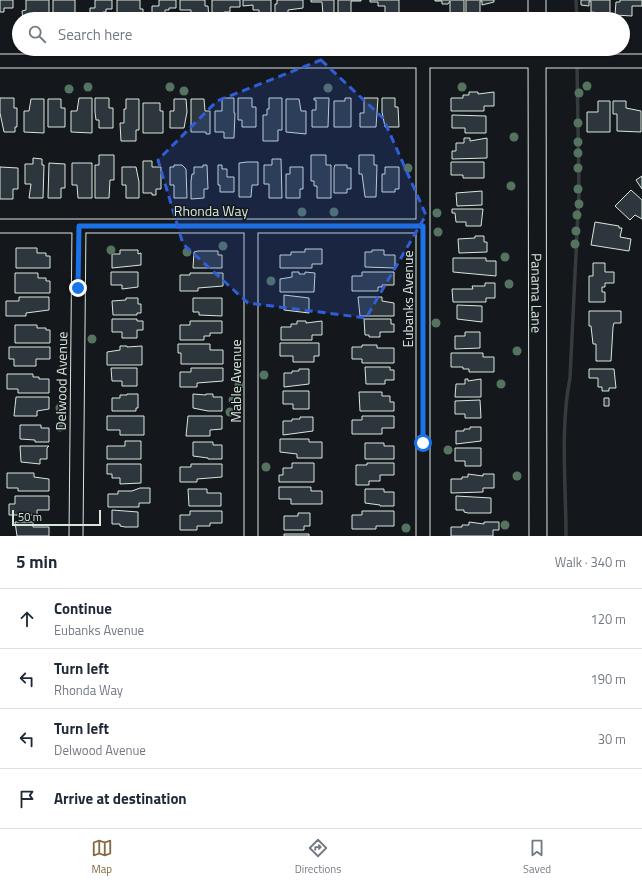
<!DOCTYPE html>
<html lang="en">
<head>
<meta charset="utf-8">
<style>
  :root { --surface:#fff; --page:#f6f6f7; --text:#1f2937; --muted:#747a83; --line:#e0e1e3; --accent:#846941 }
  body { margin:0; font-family:"Titillium Web",sans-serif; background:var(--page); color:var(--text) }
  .scale { position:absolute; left:12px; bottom:10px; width:89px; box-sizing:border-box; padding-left:4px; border:2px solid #d8e6dc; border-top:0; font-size:11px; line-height:14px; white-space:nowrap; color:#d8e6dc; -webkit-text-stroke:3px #14181c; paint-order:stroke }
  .stop { position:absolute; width:12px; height:12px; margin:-9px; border:3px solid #1a73e8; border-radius:50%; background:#fff }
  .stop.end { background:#1a73e8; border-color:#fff; box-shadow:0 1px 4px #0008 }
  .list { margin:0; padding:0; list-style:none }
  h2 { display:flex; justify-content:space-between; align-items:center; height:52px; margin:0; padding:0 16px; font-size:17px }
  h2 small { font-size:13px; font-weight:400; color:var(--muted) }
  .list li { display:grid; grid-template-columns:26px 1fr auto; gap:12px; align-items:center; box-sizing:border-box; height:60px; padding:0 16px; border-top:1px solid var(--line) }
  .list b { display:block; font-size:15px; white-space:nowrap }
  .list p { margin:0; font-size:13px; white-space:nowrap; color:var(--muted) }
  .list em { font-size:13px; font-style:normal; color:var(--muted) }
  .icon { flex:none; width:22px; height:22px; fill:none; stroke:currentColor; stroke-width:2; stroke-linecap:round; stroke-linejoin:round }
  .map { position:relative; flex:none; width:642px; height:536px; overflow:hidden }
  .search { position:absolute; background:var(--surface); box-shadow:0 1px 3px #0004; left:12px; right:12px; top:12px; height:44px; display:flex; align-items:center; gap:10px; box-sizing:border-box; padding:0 14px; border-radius:22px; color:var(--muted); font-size:15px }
  .sheet { height:292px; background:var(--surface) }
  nav { display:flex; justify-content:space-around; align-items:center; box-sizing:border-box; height:56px; border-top:1px solid var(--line); background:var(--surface); font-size:11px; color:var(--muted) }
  nav a { display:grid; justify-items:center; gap:2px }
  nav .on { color:var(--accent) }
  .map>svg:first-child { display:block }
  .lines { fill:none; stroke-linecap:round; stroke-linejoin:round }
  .stream { stroke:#363b3e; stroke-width:3.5 }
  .building { fill:#2c363c; stroke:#d8e6dc }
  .minor-casing { stroke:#d8e6dc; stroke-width:15 }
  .major-casing { stroke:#d8e6dc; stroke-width:19 }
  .minor { stroke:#14181c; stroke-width:13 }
  .major { stroke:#14181c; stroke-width:17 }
  .tree { fill:#55745f }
  .route { stroke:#1a73e8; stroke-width:5 }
  .marked { fill:#305dd8; fill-opacity:0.2; stroke:#305dd8; stroke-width:3; stroke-dasharray:8 5; stroke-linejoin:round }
  .labels { text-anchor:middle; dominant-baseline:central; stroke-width:3; stroke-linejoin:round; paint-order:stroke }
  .street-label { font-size:14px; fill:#d8e6dc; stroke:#14181c }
</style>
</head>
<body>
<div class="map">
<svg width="642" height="536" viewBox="0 0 642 536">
  <rect width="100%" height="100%" fill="#14181c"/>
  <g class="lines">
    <path class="stream" d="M 576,0 L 577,19
      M 577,49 L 577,58
      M 566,536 C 566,486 560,427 570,378 L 579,192 L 577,64"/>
  </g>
  <path class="building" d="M 0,0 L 13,0 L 13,8 L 4,8 L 4,12 L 0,12 Z
    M 26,0 L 49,0 L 49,14 L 35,14 L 36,19 L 23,19 L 22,11 L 26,10 Z
    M 53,0 L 75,0 L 75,19 L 62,19 L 62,15 L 53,13 Z
    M 95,0 L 112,0 L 112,9 L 106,9 L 106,12 L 103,12 L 103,19 L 90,19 L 90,8 L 95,8 Z
    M 117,0 L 140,0 L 140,9 L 143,9 L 143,19 L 130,19 L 130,15 L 117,15 Z
    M 159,0 L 176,0 L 176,8 L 169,8 L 169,10 L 165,10 L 165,18 L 152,19 L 152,6 L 159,6 Z
    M 180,0 L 205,0 L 205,6 L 208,6 L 209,19 L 195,19 L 195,13 L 191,13 L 191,10 L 180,10 Z
    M 212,0 L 240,0 L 240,7 L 230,7 L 230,12 L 224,12 L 224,19 L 212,19 Z
    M 243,0 L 271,0 L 271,18 L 259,18 L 259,10 L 253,10 L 253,5 L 243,6 Z
    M 277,0 L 303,0 L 303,8 L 288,10 L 288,17 L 275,17 L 275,4 L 277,4 Z
    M 311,0 L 334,0 L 334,15 L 323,15 L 322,2 L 311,2 Z
    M 338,0 L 361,0 L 361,1 L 351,1 L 351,15 L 338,15 Z
    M 370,0 L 399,0 L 399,14 L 385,14 L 385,6 L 378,6 L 378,2 L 370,2 Z
    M 435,0 L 464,0 L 464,14 L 450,14 L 450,1 L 448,4 L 442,4 L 442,1 L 435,1 Z
    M 466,0 L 494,0 L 494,2 L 482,5 L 482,1 L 480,1 L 480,14 L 466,14 Z
    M 581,0 L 610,0 L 610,14 L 591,12 L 591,1 L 589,1 L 589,6 L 581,5 Z
    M 620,0 L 642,0 L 642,6 L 632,6 L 632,16 L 615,15 L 616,2 L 620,2 Z
    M 469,92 L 478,92 L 478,94 L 494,92 L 494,106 L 484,106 L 484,111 L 451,111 L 451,98 L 463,98 L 463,95 L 469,95 Z
    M 0,98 L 14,98 L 14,108 L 17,108 L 17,127 L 15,127 L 15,132 L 4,132 L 0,113 Z
    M 79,98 L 92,98 L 92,133 L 71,132 L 71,111 L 77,111 Z
    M 95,98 L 109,98 L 109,108 L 113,108 L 113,128 L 99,128 L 99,120 L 96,120 L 95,112 Z
    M 222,98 L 234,98 L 234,113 L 235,113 L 234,138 L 224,138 L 224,132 L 215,132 L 215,111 L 222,111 Z
    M 238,98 L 252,98 L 252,107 L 256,107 L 256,127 L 242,127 L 242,120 L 238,120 Z
    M 269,98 L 282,98 L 282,130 L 278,130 L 278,141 L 263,141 L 263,115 L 267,115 L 267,109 L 269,109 Z
    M 314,98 L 329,98 L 328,127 L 312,127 L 312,110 L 316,110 L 316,100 L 314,100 Z
    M 345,98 L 351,98 L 351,127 L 334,127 L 334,101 L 345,101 Z
    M 364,98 L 378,98 L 376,127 L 360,127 L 360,113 L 364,113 Z
    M 382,98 L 395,98 L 395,107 L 398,107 L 399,127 L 385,127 L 382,112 Z
    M 31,99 L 44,99 L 44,133 L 24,132 L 24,111 L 29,111 Z
    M 48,99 L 61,99 L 61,108 L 65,108 L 65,127 L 48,127 Z
    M 126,99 L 139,99 L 139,130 L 136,130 L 136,141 L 121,141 L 120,123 L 124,123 L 124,109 L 126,109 Z
    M 174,99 L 186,99 L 187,112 L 184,128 L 170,128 L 170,111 L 174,111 Z
    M 191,99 L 204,99 L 205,111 L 210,111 L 210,134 L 206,134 L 206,132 L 191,132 Z
    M 286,99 L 299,99 L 301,111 L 306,111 L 306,134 L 286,132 Z
    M 598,101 L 610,101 L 610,132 L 587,132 L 587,112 L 598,112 Z
    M 613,101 L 626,101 L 626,108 L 641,111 L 641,132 L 617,131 L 617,114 L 613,114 Z
    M 143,103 L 160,103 L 160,111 L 163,111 L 163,133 L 143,133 Z
    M 452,115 L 486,116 L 486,133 L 465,133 L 465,128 L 452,128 Z
    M 464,138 L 470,138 L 470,141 L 487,138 L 487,158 L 452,159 L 452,151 L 456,151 L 456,143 L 464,143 Z
    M 99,155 L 114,155 L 114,180 L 110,180 L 109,198 L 95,198 L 95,165 L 99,165 Z
    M 311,155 L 326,155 L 326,165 L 331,165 L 331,198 L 317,198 L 317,186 L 314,186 L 314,181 L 311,181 Z
    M 359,155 L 374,155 L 374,165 L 377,165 L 376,197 L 365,197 L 362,174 L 359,174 Z
    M 33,158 L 42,159 L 42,165 L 44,165 L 43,198 L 29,198 L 31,184 L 25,184 L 25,164 L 33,164 Z
    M 272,159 L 281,159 L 282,198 L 269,198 L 269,184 L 264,184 L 264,165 L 272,165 Z
    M 143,161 L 152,161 L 152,167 L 161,167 L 161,189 L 156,189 L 156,195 L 152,195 L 152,193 L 143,193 Z
    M 247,162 L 258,162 L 258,185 L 252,185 L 251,197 L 239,197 L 239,163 Z
    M 451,162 L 484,162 L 484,178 L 463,178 L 463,175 L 451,175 Z
    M 49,163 L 65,164 L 65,188 L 61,188 L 61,198 L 48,198 Z
    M 72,163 L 92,163 L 92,198 L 78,198 L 77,185 L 72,185 Z
    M 174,165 L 182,165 L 186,169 L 187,198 L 174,198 L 174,185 L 170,185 L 170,167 L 174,167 Z
    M 203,165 L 207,165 L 208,189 L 204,189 L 204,198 L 191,199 L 191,181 L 192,174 L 194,174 L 194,167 L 203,167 Z
    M 218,165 L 222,165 L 222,169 L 227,169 L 227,177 L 234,177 L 234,192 L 220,192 L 220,185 L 218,185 Z
    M 335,165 L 347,165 L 347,168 L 351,168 L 351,189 L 347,189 L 347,193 L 334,193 L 334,168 Z
    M 0,167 L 18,168 L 18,189 L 13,189 L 13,199 L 0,199 Z
    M 122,167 L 136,167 L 139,182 L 139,198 L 126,198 L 126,185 L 122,185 Z
    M 290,167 L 303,167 L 303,189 L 300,189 L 300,198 L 286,198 L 286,174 L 290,174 Z
    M 385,167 L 399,167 L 399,189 L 395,189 L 395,192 L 382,192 L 382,174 L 385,174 Z
    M 642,176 L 642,189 L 636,180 Z
    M 631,190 L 642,200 L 642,219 L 635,215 L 630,220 L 615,206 Z
    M 482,191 L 482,205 L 457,206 L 456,193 Z
    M 452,209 L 483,209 L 481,226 L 466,226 L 466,222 L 456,222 L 455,213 L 452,213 Z
    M 595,222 L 619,226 L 619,228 L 622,228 L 620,237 L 631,239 L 629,251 L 591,245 Z
    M 475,236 L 484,236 L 484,242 L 487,242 L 487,252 L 459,253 L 458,239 L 475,238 Z
    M 16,248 L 37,248 L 37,253 L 46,253 L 46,256 L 50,256 L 50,268 L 16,268 Z
    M 305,249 L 322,249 L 322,264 L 312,264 L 312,268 L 280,268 L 280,255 L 291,255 L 291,252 L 305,252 Z
    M 120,250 L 138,250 L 138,254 L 141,253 L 141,265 L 112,268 L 112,254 L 120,254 Z
    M 372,250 L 384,250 L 384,255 L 395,255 L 395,268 L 365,267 L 365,252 L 372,252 Z
    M 198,251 L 218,251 L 218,255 L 222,255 L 222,268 L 193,268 L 194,252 Z
    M 453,258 L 486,258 L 486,261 L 496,261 L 496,276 L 453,272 Z
    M 593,263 L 605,263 L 605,272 L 614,272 L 614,283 L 605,283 L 605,287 L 602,287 L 602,292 L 605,292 L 605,302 L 589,302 L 589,276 L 593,276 Z
    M 111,272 L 138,272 L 138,287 L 122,289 L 122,285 L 111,285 Z
    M 292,272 L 299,272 L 299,274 L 305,274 L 305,272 L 315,273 L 314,292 L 280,292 L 280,279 L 292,277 Z
    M 362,272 L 394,272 L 394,285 L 382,285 L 382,287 L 378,287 L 378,291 L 352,291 L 352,276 L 362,276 Z
    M 15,273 L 38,273 L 38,278 L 46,278 L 46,281 L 50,281 L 50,293 L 15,293 Z
    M 190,273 L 223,273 L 223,286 L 198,288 L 198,291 L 180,291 L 180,275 L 190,275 Z
    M 485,283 L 495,283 L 495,298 L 486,298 L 486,302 L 453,302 L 452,289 L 473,289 L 472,286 L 485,286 Z
    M 284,295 L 309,298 L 309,313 L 284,310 Z
    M 19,297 L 49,297 L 49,310 L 26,313 L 26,316 L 6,316 L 6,301 L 19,301 Z
    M 358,297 L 382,297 L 382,301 L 394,303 L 394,316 L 360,316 Z
    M 126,298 L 138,298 L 138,304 L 141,304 L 141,313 L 137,313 L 137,315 L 113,315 L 112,301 L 126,300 Z
    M 193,298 L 222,298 L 222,316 L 199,315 L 199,312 L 193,312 Z
    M 457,305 L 482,306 L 482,322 L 457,319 Z
    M 589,311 L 621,311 L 621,323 L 614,323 L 613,327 L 611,361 L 596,361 L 596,344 L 593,344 L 591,326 L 589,326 Z
    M 112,319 L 137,319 L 137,321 L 143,321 L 143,330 L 137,330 L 137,338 L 122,338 L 122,332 L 112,332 Z
    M 364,319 L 391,319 L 391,324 L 394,324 L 394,332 L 380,332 L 380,337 L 369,337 L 369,335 L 365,335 Z
    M 190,321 L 222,321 L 222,333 L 210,333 L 210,336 L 204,336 L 204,340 L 180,340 L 180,325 L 190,325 Z
    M 297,321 L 306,321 L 306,323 L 322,321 L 322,335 L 312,335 L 312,340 L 281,340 L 281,327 L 291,327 L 291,324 L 297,324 Z
    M 15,325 L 37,325 L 37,328 L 46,328 L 46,330 L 50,330 L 50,343 L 15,343 Z
    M 465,332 L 480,332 L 480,348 L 455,349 L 455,336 L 465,336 Z
    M 280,343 L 319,343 L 319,356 L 314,356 L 314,362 L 293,362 L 293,356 L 280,356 Z
    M 178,344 L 210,344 L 210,350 L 223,350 L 223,364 L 181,364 L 181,353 L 178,353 Z
    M 362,345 L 377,345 L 377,348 L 394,348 L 394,363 L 362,363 L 362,359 L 352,359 L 352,347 L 362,347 Z
    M 120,346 L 127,346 L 127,347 L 142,346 L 142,365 L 107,365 L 107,352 L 120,350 Z
    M 9,347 L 50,347 L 50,359 L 36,359 L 36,366 L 14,366 L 14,359 L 9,359 Z
    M 451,353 L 483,353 L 483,357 L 494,357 L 494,372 L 469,372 L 469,369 L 463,369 L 463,367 L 451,367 Z
    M 365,367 L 390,367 L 390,370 L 394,370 L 394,380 L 385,380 L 385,384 L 366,384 Z
    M 111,368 L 137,368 L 137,386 L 122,386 L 122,381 L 112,381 Z
    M 191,368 L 223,368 L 223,381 L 197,383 L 197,387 L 180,387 L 180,372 L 191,372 Z
    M 299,369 L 309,369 L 309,384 L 284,387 L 284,373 L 292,373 L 292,371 L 299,371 Z
    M 589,369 L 614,369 L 616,388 L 609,388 L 609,391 L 602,391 L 602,387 L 598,387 L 598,378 L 589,378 Z
    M 7,374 L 33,374 L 33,377 L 39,377 L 39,379 L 49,379 L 49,393 L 18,393 L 18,389 L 7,389 Z
    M 465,379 L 468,379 L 468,381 L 481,379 L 481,397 L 455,397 L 456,384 L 465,384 Z
    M 283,391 L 309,391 L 309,409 L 293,409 L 293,404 L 283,404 Z
    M 359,392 L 382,392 L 382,396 L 390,396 L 390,402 L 394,402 L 394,411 L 360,411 Z
    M 127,394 L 138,394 L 138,408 L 136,408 L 136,411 L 112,411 L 112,398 L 120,398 L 120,395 L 127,395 Z
    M 193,394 L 206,395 L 206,394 L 213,394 L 213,397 L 222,397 L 222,411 L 208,411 L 193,408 Z
    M 16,397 L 49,397 L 49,409 L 37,411 L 37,416 L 14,416 Z
    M 604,398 L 609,398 L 609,406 L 604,406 Z
    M 480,400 L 481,418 L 465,418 L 465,414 L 455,414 L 455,401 Z
    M 107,416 L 144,416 L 144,435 L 120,435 L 120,430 L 107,430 Z
    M 188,416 L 222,416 L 222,429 L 210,430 L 210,436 L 186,436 Z
    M 362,416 L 394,416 L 394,428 L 382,428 L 382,434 L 352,434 L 352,420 L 362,420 Z
    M 300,417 L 313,417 L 313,431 L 283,435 L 283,421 L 292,421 L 292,419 L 300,419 Z
    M 20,425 L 41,425 L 41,428 L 49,428 L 49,442 L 35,442 L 35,440 L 20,439 Z
    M 470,427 L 481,427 L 481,441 L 456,444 L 456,431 L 464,431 L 464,429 L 470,429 Z
    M 280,439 L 309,439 L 309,442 L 322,442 L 322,458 L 297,458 L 297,454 L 280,452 Z
    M 125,441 L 141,441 L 141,459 L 107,459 L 107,446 L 125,446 Z
    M 193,442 L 213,442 L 213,445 L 222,445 L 222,459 L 208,459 L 208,458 L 193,456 Z
    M 365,443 L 384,443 L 384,446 L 394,446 L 394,459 L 365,459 Z
    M 20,446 L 49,446 L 47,448 L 47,459 L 40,459 L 40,464 L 21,462 Z
    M 455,448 L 481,448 L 481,466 L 465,466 L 465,461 L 455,461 Z
    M 292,463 L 314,463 L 314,482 L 279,482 L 279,475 L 283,475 L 283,468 L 292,468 Z
    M 367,463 L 394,463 L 394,475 L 380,475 L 380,481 L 369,481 L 369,485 L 356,485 L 356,465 L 367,465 Z
    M 107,464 L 141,464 L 141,483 L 120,484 L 120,478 L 112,478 L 112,474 L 107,474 Z
    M 191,464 L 222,464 L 222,477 L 197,479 L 197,482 L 180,482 L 180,467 L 191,467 Z
    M 7,473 L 34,473 L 34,477 L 49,479 L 49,491 L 18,491 L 18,488 L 7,488 Z
    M 468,474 L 483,476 L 483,474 L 494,474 L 494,488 L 483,488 L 483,492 L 451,493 L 451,479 L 462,479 L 462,477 L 468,477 Z
    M 279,487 L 311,487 L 311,491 L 322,491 L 322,504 L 291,504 L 291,499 L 279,499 Z
    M 140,488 L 150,488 L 150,503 L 139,503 L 139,507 L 108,507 L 108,494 L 118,494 L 118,491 L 132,491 Z
    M 188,489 L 207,489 L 207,493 L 221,493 L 221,506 L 189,506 Z
    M 365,489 L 384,489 L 384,492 L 394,492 L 394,506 L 380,506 L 380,505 L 365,503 Z
    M 15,496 L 49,496 L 49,510 L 37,510 L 37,515 L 9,515 L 9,504 L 15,504 Z
    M 456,496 L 491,498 L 491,513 L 468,513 L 464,512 L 464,510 L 456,510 Z
    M 112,510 L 138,512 L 138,527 L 125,527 L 120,526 L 120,524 L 112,524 Z
    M 190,511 L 222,511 L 222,523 L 210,523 L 210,526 L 197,526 L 197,530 L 180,530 L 180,515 L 190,515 Z
    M 362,511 L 394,511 L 394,526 L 376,526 L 376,529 L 352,529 L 352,515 L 362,515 Z
    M 298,513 L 310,513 L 310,526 L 304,526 L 304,530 L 284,530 L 284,516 L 298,516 Z
    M 15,522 L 33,522 L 33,527 L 49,527 L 49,536 L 17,536 Z
    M 469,522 L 484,524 L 484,522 L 499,522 L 499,530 L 493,530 L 493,536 L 451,536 L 451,527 L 462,527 L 462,525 L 469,525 Z
    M 284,534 L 309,534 L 309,536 L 284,536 Z"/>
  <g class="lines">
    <defs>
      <path id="minor" d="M 0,61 L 642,61
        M 0,226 L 423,226
        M 76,536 L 79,226
        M 251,536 L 251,226
        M 423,536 L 423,61"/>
      <g id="major">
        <path d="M 537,0 L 537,19"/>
        <path id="s1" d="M 537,49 L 538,536"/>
      </g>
    </defs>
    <use href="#minor" class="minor-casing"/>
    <use href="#major" class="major-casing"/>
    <use href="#minor" class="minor"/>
    <use href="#major" class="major"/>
  </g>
  <g class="tree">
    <circle cx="587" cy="86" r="4.5"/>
    <circle cx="88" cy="87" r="4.5"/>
    <circle cx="170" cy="87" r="4.5"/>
    <circle cx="462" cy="87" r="4.5"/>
    <circle cx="328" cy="88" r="4.5"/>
    <circle cx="69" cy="89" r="4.5"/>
    <circle cx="184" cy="91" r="4.5"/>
    <circle cx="579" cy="93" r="4.5"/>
    <circle cx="578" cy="123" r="4.5"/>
    <circle cx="514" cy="137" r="4.5"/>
    <circle cx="578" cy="142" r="4.5"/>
    <circle cx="578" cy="153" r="4.5"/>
    <circle cx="408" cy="168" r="4.5"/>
    <circle cx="578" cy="168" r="4.5"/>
    <circle cx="511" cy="186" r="4.5"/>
    <circle cx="578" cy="189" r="4.5"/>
    <circle cx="579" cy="204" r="4.5"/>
    <circle cx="302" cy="212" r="4.5"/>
    <circle cx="334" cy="212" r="4.5"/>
    <circle cx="437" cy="213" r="4.5"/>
    <circle cx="577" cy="215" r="4.5"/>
    <circle cx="576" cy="231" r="4.5"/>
    <circle cx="438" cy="232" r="4.5"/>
    <circle cx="575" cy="244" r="4.5"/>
    <circle cx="223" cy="246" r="4.5"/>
    <circle cx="111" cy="250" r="4.5"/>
    <circle cx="187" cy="252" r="4.5"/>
    <circle cx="505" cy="257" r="4.5"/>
    <circle cx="271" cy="281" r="4.5"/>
    <circle cx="509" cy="284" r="4.5"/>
    <circle cx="436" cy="323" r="4.5"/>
    <circle cx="92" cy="339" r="4.5"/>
    <circle cx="517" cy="351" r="4.5"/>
    <circle cx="264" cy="375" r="4.5"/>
    <circle cx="501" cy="384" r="4.5"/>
    <circle cx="239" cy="385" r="4.5"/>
    <circle cx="233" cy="400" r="4.5"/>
    <circle cx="60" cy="408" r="4.5"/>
    <circle cx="230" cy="412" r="4.5"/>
    <circle cx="60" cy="427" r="4.5"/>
    <circle cx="448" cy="450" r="4.5"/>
    <circle cx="266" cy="467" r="4.5"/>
    <circle cx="517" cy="476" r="4.5"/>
    <circle cx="505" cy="525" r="4.5"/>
    <circle cx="406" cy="528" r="4.5"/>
  </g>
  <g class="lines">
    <path class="route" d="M 78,288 L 79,226 L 423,226 L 423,443"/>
  </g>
  <path class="marked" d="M 321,60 L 383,118 L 426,215 L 366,318 L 248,303 L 183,244 L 158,160 L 217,101 Z"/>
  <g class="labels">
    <g class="street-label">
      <text x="211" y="210">Rhonda Way</text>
      <text stroke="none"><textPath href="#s1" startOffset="244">Panama Lane</textPath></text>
      <text transform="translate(407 299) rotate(-90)">Eubanks Avenue</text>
      <text transform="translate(61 381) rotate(-89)">Delwood Avenue</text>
      <text transform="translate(235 381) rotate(-90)">Mable Avenue</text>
    </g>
  </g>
</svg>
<div class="scale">50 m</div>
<div class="stop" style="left:423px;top:443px"></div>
<div class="stop end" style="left:78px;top:288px"></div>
<div class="search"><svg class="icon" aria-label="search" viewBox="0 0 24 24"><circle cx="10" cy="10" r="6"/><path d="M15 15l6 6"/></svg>Search here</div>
</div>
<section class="sheet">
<h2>5 min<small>Walk · 340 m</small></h2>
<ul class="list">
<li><svg class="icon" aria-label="ahead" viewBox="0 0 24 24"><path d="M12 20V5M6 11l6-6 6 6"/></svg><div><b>Continue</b><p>Eubanks Avenue</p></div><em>120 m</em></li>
<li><svg class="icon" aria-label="left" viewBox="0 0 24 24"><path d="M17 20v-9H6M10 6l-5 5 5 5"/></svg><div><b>Turn left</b><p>Rhonda Way</p></div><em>190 m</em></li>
<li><svg class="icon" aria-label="left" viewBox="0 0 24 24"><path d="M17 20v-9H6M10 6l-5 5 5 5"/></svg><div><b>Turn left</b><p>Delwood Avenue</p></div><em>30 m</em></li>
<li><svg class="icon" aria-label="arrive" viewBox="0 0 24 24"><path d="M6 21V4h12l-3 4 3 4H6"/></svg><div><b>Arrive at destination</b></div></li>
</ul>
</section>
<nav>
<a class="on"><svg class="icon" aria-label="map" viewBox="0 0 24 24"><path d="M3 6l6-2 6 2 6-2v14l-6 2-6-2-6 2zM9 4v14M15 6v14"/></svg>Map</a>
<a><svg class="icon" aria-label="directions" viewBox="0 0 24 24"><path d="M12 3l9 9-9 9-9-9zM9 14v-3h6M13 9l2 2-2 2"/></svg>Directions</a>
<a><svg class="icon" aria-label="saved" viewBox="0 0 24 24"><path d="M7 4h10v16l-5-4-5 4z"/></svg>Saved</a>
</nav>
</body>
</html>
